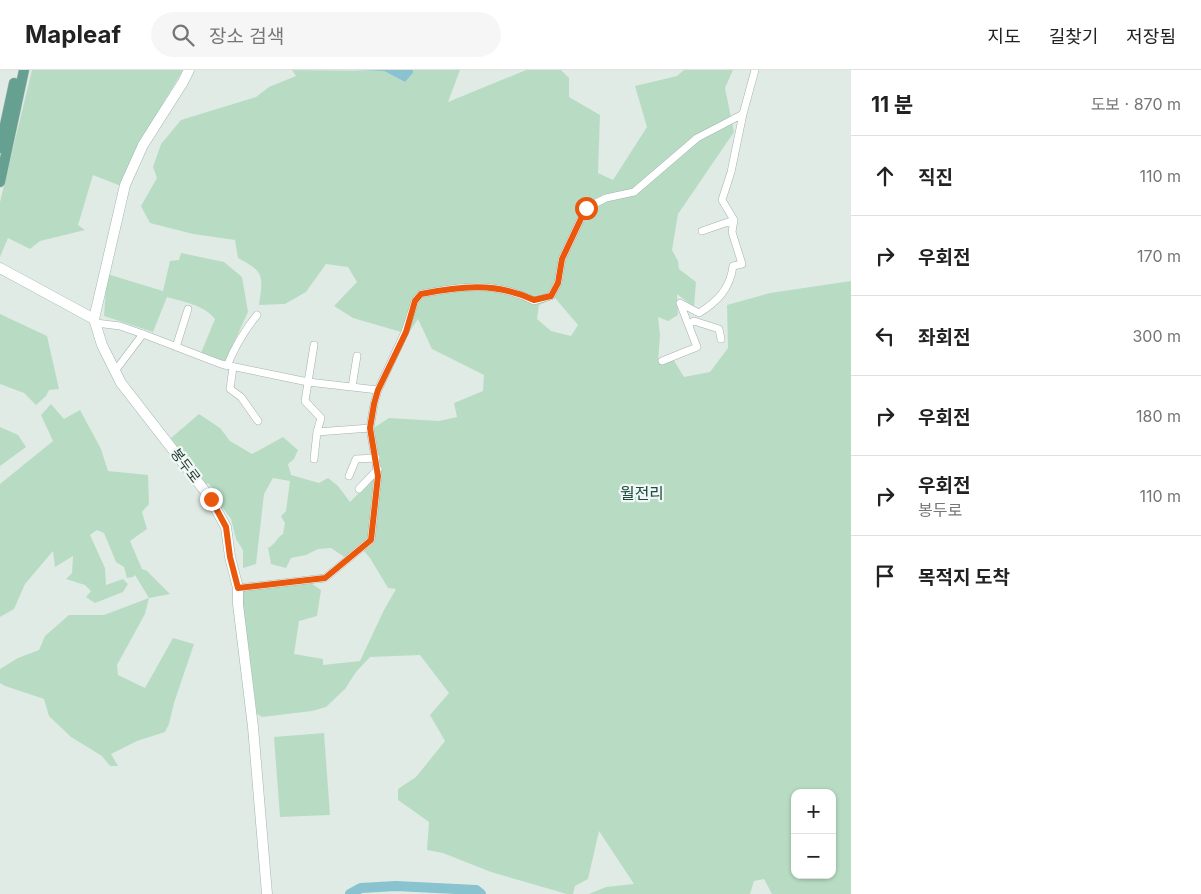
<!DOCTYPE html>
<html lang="ko">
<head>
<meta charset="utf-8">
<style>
  :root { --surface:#fff; --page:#f6f6f6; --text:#222; --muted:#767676; --line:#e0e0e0 }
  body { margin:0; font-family:Inter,"Noto Sans KR",sans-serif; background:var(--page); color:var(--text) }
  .controls { position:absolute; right:15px; bottom:15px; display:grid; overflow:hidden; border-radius:10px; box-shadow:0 1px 4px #0004 }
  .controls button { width:45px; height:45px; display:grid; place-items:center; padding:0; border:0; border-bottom:1px solid var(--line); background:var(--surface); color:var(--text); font:25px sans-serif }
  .stop { position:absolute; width:15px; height:15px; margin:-11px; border:4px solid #ea580c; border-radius:50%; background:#fff }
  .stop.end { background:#ea580c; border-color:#fff; box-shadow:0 1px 5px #0008 }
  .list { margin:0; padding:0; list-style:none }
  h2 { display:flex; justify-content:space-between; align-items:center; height:65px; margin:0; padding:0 20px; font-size:21px }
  h2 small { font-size:16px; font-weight:400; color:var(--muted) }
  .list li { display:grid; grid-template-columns:32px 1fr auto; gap:15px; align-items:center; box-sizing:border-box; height:80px; padding:0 20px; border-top:1px solid var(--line) }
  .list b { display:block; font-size:19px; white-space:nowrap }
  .list p { margin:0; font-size:16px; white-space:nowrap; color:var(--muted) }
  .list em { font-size:16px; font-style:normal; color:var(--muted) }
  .icon { flex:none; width:28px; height:28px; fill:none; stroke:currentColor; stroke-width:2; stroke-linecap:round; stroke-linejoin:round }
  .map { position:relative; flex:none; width:851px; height:824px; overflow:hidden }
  header { display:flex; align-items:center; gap:30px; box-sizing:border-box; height:70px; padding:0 25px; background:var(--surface); border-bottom:1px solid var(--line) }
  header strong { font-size:24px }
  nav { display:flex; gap:28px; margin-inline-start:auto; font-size:18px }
  .search { width:350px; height:45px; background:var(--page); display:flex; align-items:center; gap:12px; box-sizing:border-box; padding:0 18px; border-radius:28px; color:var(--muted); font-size:19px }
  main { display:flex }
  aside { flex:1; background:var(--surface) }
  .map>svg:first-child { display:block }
  .green { fill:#b8dcc3; fill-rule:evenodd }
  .water { fill:#88c3cf }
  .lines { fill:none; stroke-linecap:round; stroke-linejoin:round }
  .river { stroke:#88c3cf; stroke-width:10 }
  .street-casing { stroke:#a3b2ad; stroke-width:8 }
  .secondary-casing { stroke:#9fb6ae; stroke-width:11 }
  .primary-casing { stroke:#c1c8c6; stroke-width:11 }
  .street { stroke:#fff; stroke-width:7 }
  .secondary { stroke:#fff; stroke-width:10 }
  .primary { stroke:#65a091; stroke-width:10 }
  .route { stroke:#ea580c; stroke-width:6 }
  .labels { text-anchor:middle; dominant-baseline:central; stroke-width:4.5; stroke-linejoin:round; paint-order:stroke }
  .street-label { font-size:14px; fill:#213a34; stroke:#f0f7f4 }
  .quarter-label { font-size:16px; fill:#1d4c41; stroke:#f0f7f4 }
</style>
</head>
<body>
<header>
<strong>Mapleaf</strong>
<div class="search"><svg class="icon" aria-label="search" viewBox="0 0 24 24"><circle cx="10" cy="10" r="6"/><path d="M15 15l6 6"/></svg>장소 검색</div>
<nav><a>지도</a><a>길찾기</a><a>저장됨</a></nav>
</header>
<main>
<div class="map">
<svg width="851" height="824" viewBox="0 0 851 824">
  <rect width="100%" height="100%" fill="#e0ebe6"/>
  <path class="green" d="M 32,0 L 183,0 L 150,55 L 121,116 L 93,105 L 78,155 L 85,160 L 40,171 L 30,179 L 8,168 L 0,187 L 0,132 Z
    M 292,0 L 384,1 L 405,12 L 413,3 L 413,0 L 460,0 L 448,32 L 526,0 L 561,0 L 569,8 L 569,27 L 600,45 L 598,103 L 613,110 L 647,57 L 635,16 L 677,6 L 684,0 L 733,0 L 725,18 L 734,62 L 678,144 L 672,180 L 678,191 L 679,199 L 696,212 L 694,237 L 677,224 L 678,245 L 668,251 L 658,247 L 660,265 L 658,292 L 673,289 L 684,307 L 710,302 L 728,278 L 727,235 L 770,223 L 851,211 L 851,824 L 772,824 L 764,809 L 754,811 L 750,824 L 589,824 L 606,817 L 634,814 L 599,761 L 588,809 L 575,816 L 573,824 L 567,824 L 491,802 L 443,783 L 427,780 L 429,752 L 398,730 L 398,719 L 416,707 L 445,671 L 430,645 L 449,623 L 420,585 L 370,587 L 356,602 L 345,619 L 326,637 L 312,641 L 262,647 L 257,644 L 241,521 L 311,513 L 321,520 L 317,546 L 299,551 L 294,584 L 323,589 L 323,595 L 360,591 L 384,540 L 396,519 L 388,518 L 370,488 L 364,481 L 349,490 L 331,478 L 318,479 L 306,485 L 291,488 L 286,498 L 271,494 L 268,478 C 277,473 276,468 283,464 L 285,453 L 281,446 L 286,441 L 290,411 L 273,408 L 264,424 L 256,494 L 243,498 L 243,480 L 236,469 L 231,449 L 222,437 L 222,428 L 208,413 L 205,415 L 171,368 L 199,344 L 220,358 L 230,371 L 252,384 L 283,367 L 298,380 L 294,389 L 288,394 L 291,405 L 319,413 L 328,408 L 338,416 L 350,432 L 376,406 L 379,393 L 372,359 L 389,348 L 439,351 L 457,347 L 454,333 L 483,321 L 484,305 L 432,279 L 418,249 L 408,264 L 353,248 L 334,236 L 357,212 L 348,197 L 326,194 L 306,222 L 285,234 L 259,235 C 263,206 265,202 238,188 L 235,170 L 193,164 L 150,153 L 141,136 L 157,108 L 153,97 L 161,74 L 181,50 L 256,27 L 269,17 L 296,6 ZM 555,228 L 578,255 L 571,266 L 551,261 L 537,249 L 539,235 ZM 795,723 L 832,723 L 832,805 L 795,805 Z
    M 181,183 L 224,192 L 242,207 L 248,242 L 225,292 L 201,283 L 215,249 C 204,235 184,232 167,227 L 153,262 L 104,246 L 107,204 L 163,221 L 170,191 L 179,190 Z
    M 0,244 L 47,266 L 59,319 L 49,320 L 46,326 L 36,335 L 24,323 L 0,314 Z
    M 51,334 L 64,349 L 80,340 L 101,379 L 108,401 L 148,405 L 149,434 L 142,442 L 147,459 L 130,471 L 142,499 L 147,501 L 170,524 L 149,528 L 145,544 L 117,595 L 118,605 L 145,618 L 173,568 L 194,574 L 174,633 L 169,654 L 165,662 L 137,671 L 111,684 L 118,696 L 110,696 L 102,686 L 71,667 L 49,646 L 44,629 L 5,616 L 0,613 L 0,599 L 18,588 L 39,580 L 45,566 L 69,545 L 104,545 L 149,528 L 135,505 L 133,507 L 127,508 L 124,497 L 116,492 L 104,463 L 97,460 L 90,465 L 105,498 L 106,515 L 123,509 L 128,514 L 123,522 L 95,533 L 86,527 L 91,521 L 85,515 L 66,509 L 72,503 L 73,486 L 55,497 L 53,481 L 25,514 L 14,539 L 0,547 L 0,414 L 53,371 L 41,345 Z
    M 0,357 L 18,365 L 26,377 L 0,396 Z
    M 324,663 L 330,745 L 280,747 L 274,667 Z"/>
  <path class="water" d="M 354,0 L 413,0 L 413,3 L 405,12 L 384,1 Z"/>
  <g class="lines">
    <path class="river" d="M 350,824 L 361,818 L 396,816 L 476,820 L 481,824"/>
    <defs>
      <path id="street" d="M 702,161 L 734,150
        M 96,253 L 120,256 L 143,264 L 221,294 L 308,312 L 378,320
        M 689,254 L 694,251 L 719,259 L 721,269
        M 314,275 L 305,331 L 321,348 L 317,362
        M 176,277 L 188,239
        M 662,291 L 697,277 L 680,233 L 699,243 C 717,232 730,219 733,196 L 742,194 L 732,162 L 734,150 L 722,130 L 731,102 L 743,44
        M 227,296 C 235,276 244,261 257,245
        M 233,297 L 230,319 L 241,327 L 258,351
        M 115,301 L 143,264
        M 352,317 L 357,286
        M 314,389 L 317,362 L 370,358
        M 349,406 L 356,389 L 376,388
        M 359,419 L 378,399
        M 238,518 L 325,508 L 371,470 L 378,406 L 370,358 L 374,334 L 378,320 L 405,262 L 415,231 L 421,224 C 461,216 496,211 534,231 L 551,226 L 558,213 L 562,189 L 586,138 L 606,128 L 634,122 L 697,68 L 743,44 L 755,0"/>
      <path id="secondary" d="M 189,0 L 183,12 L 143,75 L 125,115 L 94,249 L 102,275 L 121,313 L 208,425 L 226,457 L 230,487 L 238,518 L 238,534 L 253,657 L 267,824
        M 0,198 L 94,249"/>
      <path id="primary" d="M 0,78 L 14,13
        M 0,112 L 24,0"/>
    </defs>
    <use href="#street" class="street-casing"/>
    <use href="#secondary" class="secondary-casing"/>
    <use href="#primary" class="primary-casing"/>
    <use href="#street" class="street"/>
    <use href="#secondary" class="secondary"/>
    <use href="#primary" class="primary"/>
  </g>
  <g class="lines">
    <path class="route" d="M 211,429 L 226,457 L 230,487 L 238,518 L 325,508 L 371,470 L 378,406 L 370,358 L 374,334 L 378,320 L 406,262 L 415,231 L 421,224 C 461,216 496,212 534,230 L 551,226 L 558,213 L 562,189 L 586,138"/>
  </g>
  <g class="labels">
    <g class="street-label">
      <text transform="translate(186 395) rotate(53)">봉두로</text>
    </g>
    <g class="quarter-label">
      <text x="642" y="423">월전리</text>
    </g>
  </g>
</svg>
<div class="controls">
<button>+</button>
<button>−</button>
</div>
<div class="stop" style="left:586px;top:138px"></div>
<div class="stop end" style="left:211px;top:429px"></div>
</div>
<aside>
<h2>11 분<small>도보 · 870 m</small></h2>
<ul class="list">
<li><svg class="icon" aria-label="ahead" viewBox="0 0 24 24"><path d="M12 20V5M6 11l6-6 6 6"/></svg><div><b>직진</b></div><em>110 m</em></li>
<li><svg class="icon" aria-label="right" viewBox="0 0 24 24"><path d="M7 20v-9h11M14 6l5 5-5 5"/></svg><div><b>우회전</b></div><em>170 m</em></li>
<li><svg class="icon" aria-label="left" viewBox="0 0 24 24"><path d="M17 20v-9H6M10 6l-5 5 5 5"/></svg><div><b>좌회전</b></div><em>300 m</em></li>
<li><svg class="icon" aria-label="right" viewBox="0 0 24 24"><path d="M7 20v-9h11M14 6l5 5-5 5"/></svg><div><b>우회전</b></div><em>180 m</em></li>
<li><svg class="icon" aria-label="right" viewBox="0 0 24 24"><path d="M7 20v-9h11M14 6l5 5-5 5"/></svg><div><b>우회전</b><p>봉두로</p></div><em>110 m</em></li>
<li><svg class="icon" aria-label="arrive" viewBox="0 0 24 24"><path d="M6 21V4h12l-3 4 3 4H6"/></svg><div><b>목적지 도착</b></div></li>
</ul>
</aside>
</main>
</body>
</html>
